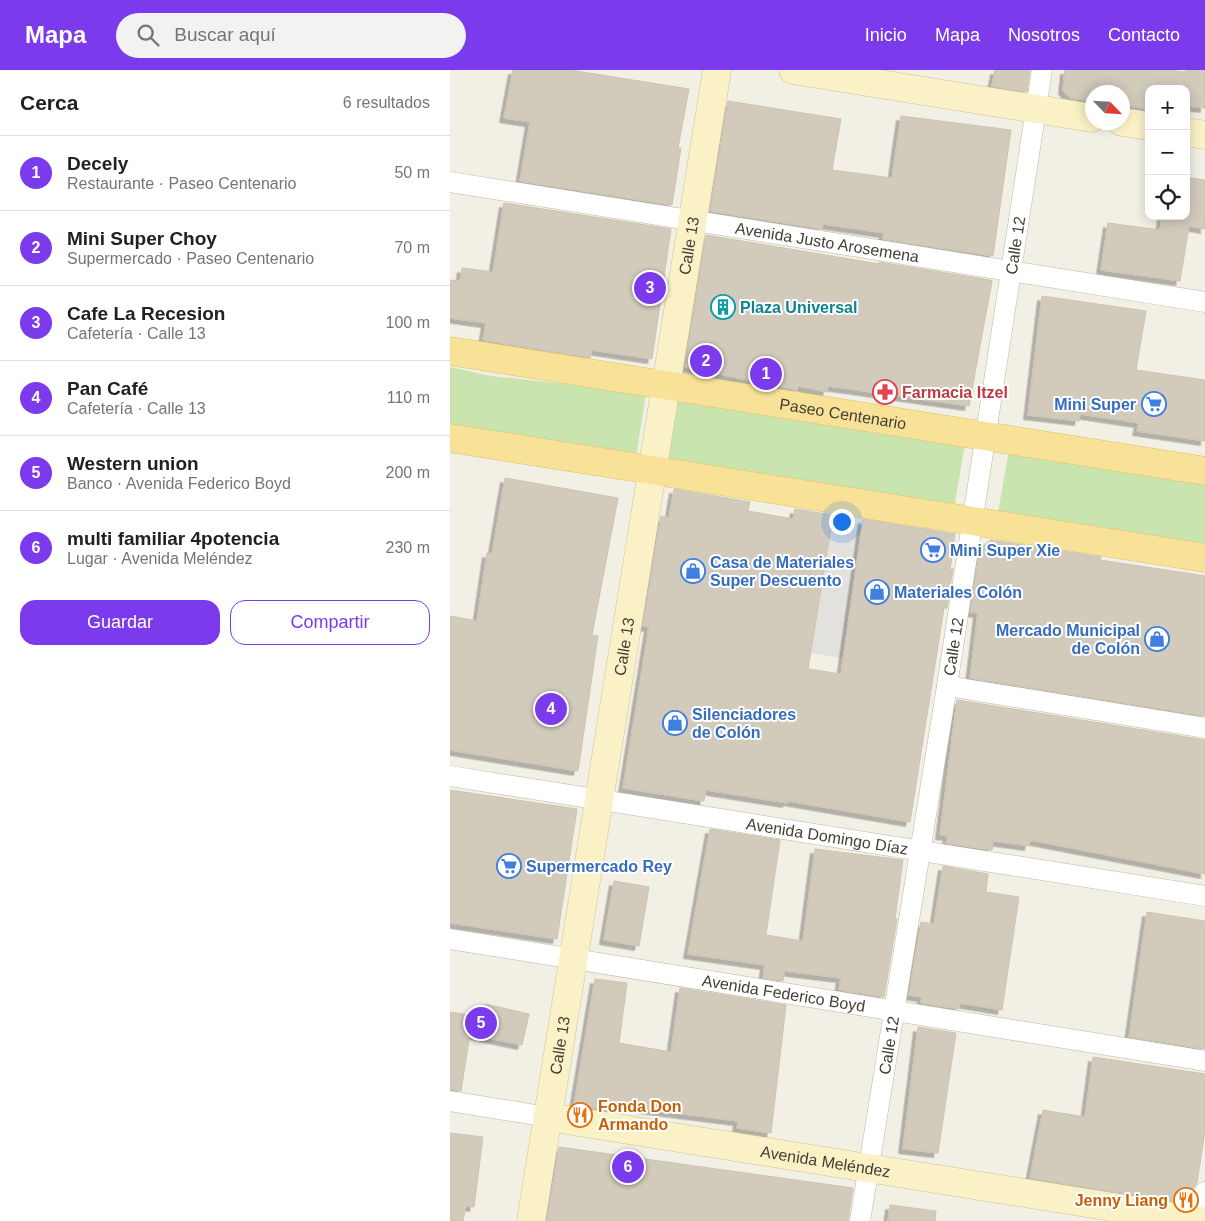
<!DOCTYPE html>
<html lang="es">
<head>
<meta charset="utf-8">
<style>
  :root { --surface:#fff; --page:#f2f2f2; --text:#202124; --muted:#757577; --line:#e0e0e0; --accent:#7c3aed }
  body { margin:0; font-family:Arial,sans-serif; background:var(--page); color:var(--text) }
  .controls { position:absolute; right:15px; top:15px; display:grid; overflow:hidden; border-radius:10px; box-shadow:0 2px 12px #0003 }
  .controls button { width:45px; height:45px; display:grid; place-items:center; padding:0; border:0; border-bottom:1px solid var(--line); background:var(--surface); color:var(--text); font:25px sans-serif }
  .compass { position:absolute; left:635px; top:15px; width:45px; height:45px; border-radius:50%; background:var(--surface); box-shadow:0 2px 12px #0003; rotate:115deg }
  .you { position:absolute; left:391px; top:451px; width:18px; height:18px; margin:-12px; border:4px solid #fff; border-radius:50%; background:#1a73e8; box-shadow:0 0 0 8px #1a73e833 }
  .badge { display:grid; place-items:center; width:32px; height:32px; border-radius:50%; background:var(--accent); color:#fff; font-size:16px; font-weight:700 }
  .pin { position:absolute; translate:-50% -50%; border:2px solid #fff; box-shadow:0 1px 5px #0006 }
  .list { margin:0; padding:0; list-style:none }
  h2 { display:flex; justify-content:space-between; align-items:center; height:65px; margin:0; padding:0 20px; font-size:21px }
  h2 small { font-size:16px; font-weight:400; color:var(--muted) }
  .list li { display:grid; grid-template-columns:32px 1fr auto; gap:15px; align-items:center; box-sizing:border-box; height:75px; padding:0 20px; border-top:1px solid var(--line) }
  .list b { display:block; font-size:19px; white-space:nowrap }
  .list p { margin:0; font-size:16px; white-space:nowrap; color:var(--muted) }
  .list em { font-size:16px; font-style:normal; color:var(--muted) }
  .actions { display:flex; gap:10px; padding:15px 20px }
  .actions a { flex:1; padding:11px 0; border:1px solid var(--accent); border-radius:15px; text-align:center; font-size:18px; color:var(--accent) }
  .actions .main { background:var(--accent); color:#fff }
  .icon { flex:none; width:28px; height:28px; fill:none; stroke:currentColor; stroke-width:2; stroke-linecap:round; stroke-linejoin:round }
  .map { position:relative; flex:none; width:755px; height:1151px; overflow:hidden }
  header { display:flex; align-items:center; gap:30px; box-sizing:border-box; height:70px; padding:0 25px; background:var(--accent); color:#fff }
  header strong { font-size:24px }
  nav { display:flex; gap:28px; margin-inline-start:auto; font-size:18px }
  .search { width:350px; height:45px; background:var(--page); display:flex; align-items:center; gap:12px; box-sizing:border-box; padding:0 18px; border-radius:28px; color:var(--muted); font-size:19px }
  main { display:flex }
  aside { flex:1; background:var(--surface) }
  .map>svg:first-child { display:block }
  .green { fill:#cae4b0 }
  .parking { fill:#e3e1dd }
  .building { fill:#d2cbbc; stroke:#cdc3af; filter:url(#shadow) }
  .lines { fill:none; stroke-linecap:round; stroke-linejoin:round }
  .street-casing { stroke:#bcb7a9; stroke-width:21 }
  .secondary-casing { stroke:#cfc397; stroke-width:29 }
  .primary-casing { stroke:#dcc069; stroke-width:29 }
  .street { stroke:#fff; stroke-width:20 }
  .secondary { stroke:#fbf1c6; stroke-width:28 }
  .primary { stroke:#f8e298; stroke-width:28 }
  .labels { text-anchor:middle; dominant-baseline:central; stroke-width:4; stroke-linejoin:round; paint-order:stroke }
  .street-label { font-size:16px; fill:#443f35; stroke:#fff }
  .culture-label { font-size:16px; font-weight:bold; fill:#0d838f; stroke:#fff; text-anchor:start }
  .health-label { font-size:16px; font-weight:bold; fill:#be3a42; stroke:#fff; text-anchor:start }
  .shop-label { font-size:16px; font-weight:bold; fill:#366cbe; stroke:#fff; text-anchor:start }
  .food-label { font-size:16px; font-weight:bold; fill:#c56008; stroke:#fff; text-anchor:start }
</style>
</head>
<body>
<header>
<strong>Mapa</strong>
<div class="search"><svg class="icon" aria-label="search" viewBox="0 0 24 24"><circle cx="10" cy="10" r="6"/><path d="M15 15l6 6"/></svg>Buscar aquí</div>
<nav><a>Inicio</a><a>Mapa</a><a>Nosotros</a><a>Contacto</a></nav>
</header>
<main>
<aside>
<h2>Cerca<small>6 resultados</small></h2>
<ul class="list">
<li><span class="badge">1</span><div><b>Decely</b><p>Restaurante · Paseo Centenario</p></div><em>50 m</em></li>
<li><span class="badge">2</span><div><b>Mini Super Choy</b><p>Supermercado · Paseo Centenario</p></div><em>70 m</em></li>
<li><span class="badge">3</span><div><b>Cafe La Recesion</b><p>Cafetería · Calle 13</p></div><em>100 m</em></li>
<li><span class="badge">4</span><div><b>Pan Café</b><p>Cafetería · Calle 13</p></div><em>110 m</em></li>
<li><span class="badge">5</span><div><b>Western union</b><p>Banco · Avenida Federico Boyd</p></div><em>200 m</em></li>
<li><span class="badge">6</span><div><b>multi familiar 4potencia</b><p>Lugar · Avenida Meléndez</p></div><em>230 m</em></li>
</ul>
<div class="actions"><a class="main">Guardar</a><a>Compartir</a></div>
</aside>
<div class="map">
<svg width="755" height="1151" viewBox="0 0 755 1151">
  <defs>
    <filter id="shadow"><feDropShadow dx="-4.5" dy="4.5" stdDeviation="0" flood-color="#0004"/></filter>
  </defs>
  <rect width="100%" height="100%" fill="#f2efe5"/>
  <path class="green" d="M 0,297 L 41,306 L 196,323 L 186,387 L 0,357 Z
    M 228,329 L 515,374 L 504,438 L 218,393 Z
    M 559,380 L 755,412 L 755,476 L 548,442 Z"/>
  <path class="parking" d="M 382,451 L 412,455 L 393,588 L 360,583 Z"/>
  <path class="building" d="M 63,0 L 120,0 L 239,19 L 228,78 L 231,78 L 222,135 L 70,111 L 80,52 L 54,48 Z
    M 545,0 L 580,0 L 577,22 L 542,16 Z
    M 615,0 L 720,0 L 735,2 L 736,0 L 755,0 L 755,38 L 736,36 L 736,19 L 699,19 L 699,39 L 672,35 L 672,22 L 642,22 L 642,31 L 620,28 L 613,20 Z
    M 278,31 L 391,49 L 382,100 L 442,108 L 451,46 L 561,60 L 543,186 L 433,169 L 434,163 L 373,154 L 372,159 L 260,141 Z
    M 736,107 L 755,110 L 755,159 L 739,156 L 730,211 L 651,200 L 658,153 L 710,160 L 712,146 L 736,146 Z
    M 54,133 L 221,159 L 202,289 L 142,280 L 140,288 L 33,270 L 36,253 L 0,248 L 0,210 L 10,211 L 12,198 L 43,202 Z
    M 256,165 L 429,194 L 429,192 L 540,210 L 542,211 L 519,336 L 378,316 L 377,322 L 348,316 L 347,320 L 235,297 Z
    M 592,226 L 696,241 L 686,300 L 755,310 L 755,371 L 687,361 L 689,353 L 630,344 L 629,351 L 578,345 Z
    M 55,408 L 168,428 L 142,565 L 148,566 L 128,701 L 0,680 L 0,546 L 27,551 L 37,483 L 42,484 Z
    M 224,419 L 300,432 L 298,441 L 343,449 L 345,439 L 383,445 L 358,599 L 391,604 L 413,449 L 505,464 L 500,501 L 503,498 L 497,538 L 494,538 L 460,752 L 338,731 L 337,733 L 256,720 L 254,731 L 173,718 L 199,557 L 193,556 L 211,446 L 219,448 Z
    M 541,470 L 651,487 L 650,490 L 755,506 L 755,646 L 520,608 L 528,543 L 520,542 L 530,478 Z
    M 507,630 L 755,670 L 755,804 L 580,770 L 579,776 L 543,771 L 542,780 L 496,773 L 498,766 L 490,765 Z
    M 0,720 L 127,739 L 107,869 L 0,853 Z
    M 260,759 L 330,770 L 316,865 L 353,871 L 365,779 L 453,790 L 445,849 L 447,849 L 434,927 L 389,920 L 391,908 L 334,901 L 333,911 L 313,908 L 315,895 L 238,884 Z
    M 493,796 L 538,804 L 536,822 L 569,827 L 552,940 L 510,933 L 509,939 L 471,933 L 472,927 L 459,925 L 471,852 L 484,854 Z
    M 164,811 L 199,817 L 189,876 L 154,870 Z
    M 697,842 L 755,851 L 755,979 L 679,967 Z
    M 145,909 L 177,913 L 169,973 L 221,982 L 230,918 L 336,935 L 321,1063 L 287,1058 L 288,1051 L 162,1035 L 161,1041 L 124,1035 Z
    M 35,934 L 79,944 L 72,975 L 20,964 L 11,1021 L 0,1019 L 0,942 L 32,947 Z
    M 468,957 L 506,963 L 488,1083 L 453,1079 Z
    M 643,987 L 755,1004 L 755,1061 L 747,1113 L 743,1120 L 741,1134 L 580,1108 L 593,1040 L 635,1047 Z
    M 0,1063 L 33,1067 L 24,1137 L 16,1136 L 13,1151 L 0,1151 Z
    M 109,1077 L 403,1118 L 398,1151 L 97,1151 Z
    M 440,1135 L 486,1141 L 485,1151 L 438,1151 Z"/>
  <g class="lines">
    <defs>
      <g id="street">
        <path id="s1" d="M 0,112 L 755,232"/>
        <path d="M 497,616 L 755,658"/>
        <path id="s2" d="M 0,706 L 755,826"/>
        <path id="s3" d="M 0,869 L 755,991"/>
        <path d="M 0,1031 L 98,1047"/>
        <path id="s4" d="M 410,1151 L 497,616 L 592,0"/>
        <path d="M 750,1151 L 755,1122"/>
      </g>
      <g id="secondary">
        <path d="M 343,0 L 642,48"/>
        <path d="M 672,52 L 699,56"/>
        <path d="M 736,62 L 755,65"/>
        <path id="s5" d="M 98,1047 L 750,1151"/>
        <path id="s6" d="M 81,1151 L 267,0"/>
      </g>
      <g id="primary">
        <path id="s7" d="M 0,281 L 755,401"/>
        <path d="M 0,368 L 755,488"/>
      </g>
    </defs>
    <use href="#street" class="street-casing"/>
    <use href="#secondary" class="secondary-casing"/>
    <use href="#primary" class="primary-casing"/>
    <use href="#street" class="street"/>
    <use href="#secondary" class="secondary"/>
    <use href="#primary" class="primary"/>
  </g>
  <defs>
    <symbol id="building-ring" viewBox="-11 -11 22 22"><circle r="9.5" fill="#fff" stroke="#0f9aa8" stroke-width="1.5"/><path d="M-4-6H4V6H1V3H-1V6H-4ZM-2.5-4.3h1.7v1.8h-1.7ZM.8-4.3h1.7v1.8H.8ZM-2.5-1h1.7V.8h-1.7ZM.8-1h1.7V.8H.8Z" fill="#0f9aa8"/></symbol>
    <symbol id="pharmacy-ring" viewBox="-11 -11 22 22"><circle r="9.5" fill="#fff" stroke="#e0444e" stroke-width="1.5"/><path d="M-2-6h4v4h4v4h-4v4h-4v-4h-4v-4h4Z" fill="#e0444e"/></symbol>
    <symbol id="supermarket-ring" viewBox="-11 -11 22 22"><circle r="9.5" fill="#fff" stroke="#3f7fe0" stroke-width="1.5"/><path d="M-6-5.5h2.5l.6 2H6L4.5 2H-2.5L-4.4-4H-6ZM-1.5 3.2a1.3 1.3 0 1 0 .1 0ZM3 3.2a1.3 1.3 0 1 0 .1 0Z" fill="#3f7fe0"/></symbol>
    <symbol id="shop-ring" viewBox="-11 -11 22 22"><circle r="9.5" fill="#fff" stroke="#3f7fe0" stroke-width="1.5"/><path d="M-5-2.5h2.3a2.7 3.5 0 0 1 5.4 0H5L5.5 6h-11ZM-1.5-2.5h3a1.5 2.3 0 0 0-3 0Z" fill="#3f7fe0"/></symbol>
    <symbol id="restaurant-ring" viewBox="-11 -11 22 22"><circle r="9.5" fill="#fff" stroke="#e8710a" stroke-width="1.5"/><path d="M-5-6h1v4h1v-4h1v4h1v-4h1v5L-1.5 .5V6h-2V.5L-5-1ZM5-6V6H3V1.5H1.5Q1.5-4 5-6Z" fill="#e8710a"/></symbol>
  </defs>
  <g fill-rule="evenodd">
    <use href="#building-ring" x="259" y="223" width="28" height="28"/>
    <use href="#pharmacy-ring" x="421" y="308" width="28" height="28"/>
    <use href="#supermarket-ring" x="690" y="320" width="28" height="28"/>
    <use href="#supermarket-ring" x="469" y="466" width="28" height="28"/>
    <use href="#shop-ring" x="229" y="487" width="28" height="28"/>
    <use href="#shop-ring" x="413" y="508" width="28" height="28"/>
    <use href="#shop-ring" x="693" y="555" width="28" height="28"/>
    <use href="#shop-ring" x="211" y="639" width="28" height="28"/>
    <use href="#supermarket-ring" x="45" y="782" width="28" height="28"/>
    <use href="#restaurant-ring" x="116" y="1031" width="28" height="28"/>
    <use href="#restaurant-ring" x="722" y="1116" width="28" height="28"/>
  </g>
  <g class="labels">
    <g class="street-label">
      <text stroke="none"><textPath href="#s1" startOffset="382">Avenida Justo Arosemena</textPath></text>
      <text stroke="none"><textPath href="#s4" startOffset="988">Calle 12</textPath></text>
      <text stroke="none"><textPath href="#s6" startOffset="988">Calle 13</textPath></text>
      <text stroke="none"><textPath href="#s7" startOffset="398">Paseo Centenario</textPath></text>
      <text stroke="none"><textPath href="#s6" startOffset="582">Calle 13</textPath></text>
      <text stroke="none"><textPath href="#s4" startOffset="582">Calle 12</textPath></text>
      <text stroke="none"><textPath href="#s2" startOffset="382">Avenida Domingo Díaz</textPath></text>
      <text stroke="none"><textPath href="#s3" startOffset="338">Avenida Federico Boyd</textPath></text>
      <text stroke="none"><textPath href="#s6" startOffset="178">Calle 13</textPath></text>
      <text stroke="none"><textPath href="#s4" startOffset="178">Calle 12</textPath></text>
      <text stroke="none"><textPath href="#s5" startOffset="281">Avenida Meléndez</textPath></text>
    </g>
    <g class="culture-label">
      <text x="290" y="237">Plaza Universal</text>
    </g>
    <g class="health-label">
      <text x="452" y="322">Farmacia Itzel</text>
    </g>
    <g class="shop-label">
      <text x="686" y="334" text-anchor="end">Mini Super</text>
      <text x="500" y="480">Mini Super Xie</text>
      <text x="260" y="492">Casa de Materiales<tspan x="260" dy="18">Super Descuento</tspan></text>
      <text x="444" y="522">Materiales Colón</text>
      <text x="690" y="560" text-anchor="end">Mercado Municipal<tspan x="690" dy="18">de Colón</tspan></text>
      <text x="242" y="644">Silenciadores<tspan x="242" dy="18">de Colón</tspan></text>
      <text x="76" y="796">Supermercado Rey</text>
    </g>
    <g class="food-label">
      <text x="148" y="1036">Fonda Don<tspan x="148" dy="18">Armando</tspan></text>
      <text x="718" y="1130" text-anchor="end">Jenny Liang</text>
    </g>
  </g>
</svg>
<div class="controls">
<button>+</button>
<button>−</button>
<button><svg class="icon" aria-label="locate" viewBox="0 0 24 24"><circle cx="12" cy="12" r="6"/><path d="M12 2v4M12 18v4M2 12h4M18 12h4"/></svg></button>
</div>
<svg class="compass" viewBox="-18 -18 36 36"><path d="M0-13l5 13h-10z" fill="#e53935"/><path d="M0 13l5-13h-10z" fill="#757577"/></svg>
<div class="you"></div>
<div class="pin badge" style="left:316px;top:304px">1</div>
<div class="pin badge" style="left:256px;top:291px">2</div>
<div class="pin badge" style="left:200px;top:218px">3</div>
<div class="pin badge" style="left:101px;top:639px">4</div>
<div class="pin badge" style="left:31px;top:953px">5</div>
<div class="pin badge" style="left:178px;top:1097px">6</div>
</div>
</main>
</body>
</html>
